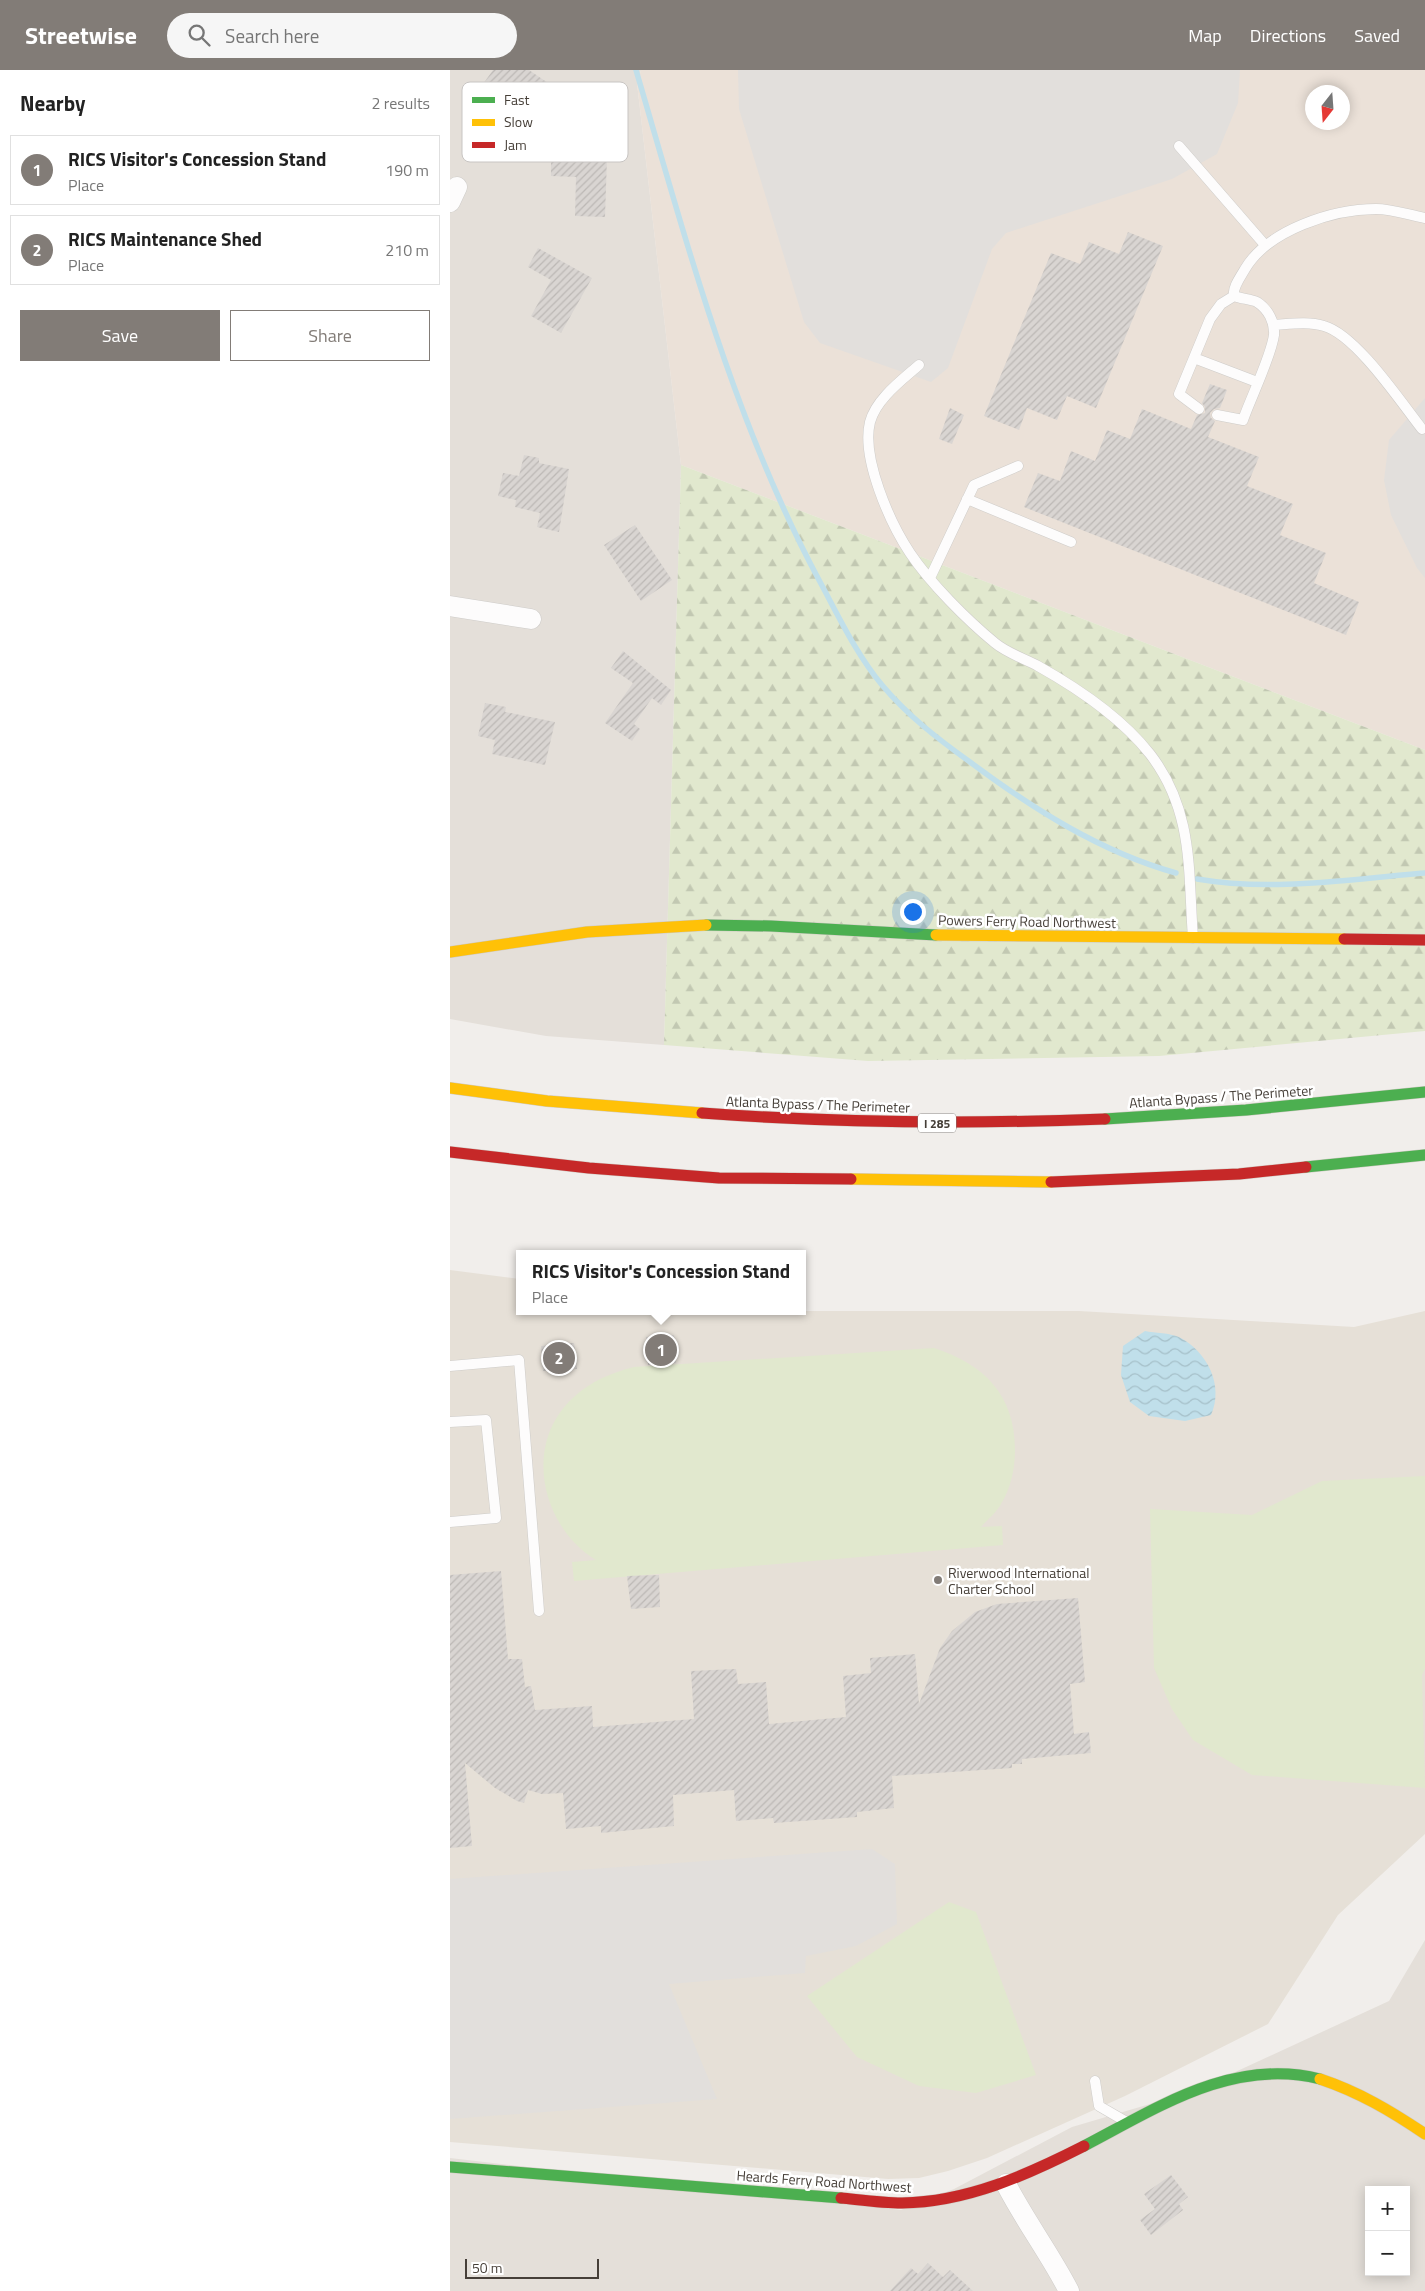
<!DOCTYPE html>
<html lang="en">
<head>
<meta charset="utf-8">
<style>
  :root { --surface:#fff; --page:#f6f6f6; --text:#222; --muted:#767676; --line:#e0e0e0; --accent:#827c77 }
  body { margin:0; font-family:"Titillium Web",sans-serif; background:var(--page); color:var(--text) }
  .controls { position:absolute; right:15px; bottom:15px; display:grid; overflow:hidden; border-radius:0px; box-shadow:0 2px 12px #0003 }
  .controls button { width:45px; height:45px; display:grid; place-items:center; padding:0; border:0; border-bottom:1px solid var(--line); background:var(--surface); color:var(--text); font:25px sans-serif }
  .compass { position:absolute; left:855px; top:15px; width:45px; height:45px; border-radius:50%; background:var(--surface); box-shadow:0 2px 12px #0003; rotate:197deg }
  .scale { position:absolute; left:15px; bottom:12px; width:134px; box-sizing:border-box; padding-left:5px; border:2px solid #463f38; border-top:0; font-size:14px; line-height:18px; white-space:nowrap; color:#463f38; -webkit-text-stroke:4px #fff; paint-order:stroke }
  .you { position:absolute; left:462px; top:841px; width:18px; height:18px; margin:-12px; border:4px solid #fff; border-radius:50%; background:#1a73e8; box-shadow:0 0 0 8px #1a73e833 }
  .badge { display:grid; place-items:center; width:32px; height:32px; border-radius:50%; background:var(--accent); color:#fff; font-size:16px; font-weight:700 }
  .pin { position:absolute; translate:-50% -50%; border:2px solid #fff; box-shadow:0 1px 5px #0006 }
  .popup { position:absolute; left:66px; top:1180px; width:290px; height:65px; box-sizing:border-box; display:grid; place-content:center; border-radius:0px; background:var(--surface); filter:drop-shadow(0 1px 4px #0005); font-size:16px; white-space:nowrap; color:var(--muted) }
  .popup b { font-size:19px; color:var(--text) }
  .popup::after { content:''; position:absolute; left:50%; top:100%; margin-left:-10px; border:10px solid transparent; border-top-color:var(--surface) }
  .list { margin:0; padding:0; list-style:none }
  h2 { display:flex; justify-content:space-between; align-items:center; height:65px; margin:0; padding:0 20px; font-size:21px }
  h2 small { font-size:16px; font-weight:400; color:var(--muted) }
  .list li { display:grid; grid-template-columns:32px 1fr auto; gap:15px; align-items:center; box-sizing:border-box; height:70px; margin:0 10px 10px; padding:0 10px; border:1px solid var(--line); border-radius:0px }
  .list b { display:block; font-size:19px; white-space:nowrap }
  .list p { margin:0; font-size:16px; white-space:nowrap; color:var(--muted) }
  .list em { font-size:16px; font-style:normal; color:var(--muted) }
  .actions { display:flex; gap:10px; padding:15px 20px }
  .actions a { flex:1; padding:11px 0; border:1px solid var(--accent); border-radius:0px; text-align:center; font-size:18px; color:var(--accent) }
  .actions .main { background:var(--accent); color:#fff }
  .icon { flex:none; width:28px; height:28px; fill:none; stroke:currentColor; stroke-width:2; stroke-linecap:round; stroke-linejoin:round }
  .map { position:relative; flex:none; width:975px; height:2221px; overflow:hidden }
  header { display:flex; align-items:center; gap:30px; box-sizing:border-box; height:70px; padding:0 25px; background:var(--accent); color:#fff }
  header strong { font-size:24px }
  nav { display:flex; gap:28px; margin-inline-start:auto; font-size:18px }
  .search { width:350px; height:45px; background:var(--page); display:flex; align-items:center; gap:12px; box-sizing:border-box; padding:0 18px; border-radius:28px; color:var(--muted); font-size:19px }
  main { display:flex }
  aside { flex:1; background:var(--surface) }
  .map>svg:first-child { display:block }
  .residential { fill:#e4dfd9; fill-rule:evenodd }
  .commercial { fill:#ebe1d8; fill-rule:evenodd }
  .education { fill:#e6e0d7 }
  .forest { fill:url(#forest-firs) }
  .pitch { fill:#e1e8ce }
  .parking { fill:#e2dfdc }
  .water { fill:url(#water-waves) }
  .lines { fill:none; stroke-linecap:round; stroke-linejoin:round }
  .stream { stroke:#c0dfea; stroke-width:5.5 }
  .building { fill:url(#building-hatch) }
  .lane-casing { stroke:#ceccc9; stroke-width:11 }
  .street-casing { stroke:#ceccc9; stroke-width:21 }
  .fast-casing { stroke:#cfcac3; stroke-width:12 }
  .slow-casing { stroke:#cfcac3; stroke-width:12 }
  .jam-casing { stroke:#cfcac3; stroke-width:12 }
  .lane { stroke:#fdfcfc; stroke-width:10 }
  .street { stroke:#fdfcfc; stroke-width:20 }
  .fast { stroke:#4caf50; stroke-width:11 }
  .slow { stroke:#ffc107; stroke-width:11 }
  .jam { stroke:#c62828; stroke-width:11 }
  .poi-dot { fill:#827c77; stroke:#fff; stroke-width:2 }
  .labels { text-anchor:middle; dominant-baseline:central; stroke-width:5; stroke-linejoin:round; paint-order:stroke }
  .shield { fill:#fff; stroke:#7e7974; stroke-width:1 }
  .shield-label { font-size:12px; font-weight:bold; fill:#463f38 }
  .street-label { font-size:14px; fill:#463f38; stroke:#fff }
  .poi-label { font-size:14px; fill:#463f38; stroke:#fff; text-anchor:start }
  .key { fill:#fff; stroke:#c8c5c3; stroke-width:1 }
  .key-label { font-size:14px; fill:#463f38 }
</style>
</head>
<body>
<header>
<strong>Streetwise</strong>
<div class="search"><svg class="icon" aria-label="search" viewBox="0 0 24 24"><circle cx="10" cy="10" r="6"/><path d="M15 15l6 6"/></svg>Search here</div>
<nav><a>Map</a><a>Directions</a><a>Saved</a></nav>
</header>
<main>
<aside>
<h2>Nearby<small>2 results</small></h2>
<ul class="list">
<li><span class="badge">1</span><div><b>RICS Visitor's Concession Stand</b><p>Place</p></div><em>190 m</em></li>
<li><span class="badge">2</span><div><b>RICS Maintenance Shed</b><p>Place</p></div><em>210 m</em></li>
</ul>
<div class="actions"><a class="main">Save</a><a>Share</a></div>
</aside>
<div class="map">
<svg width="975" height="2221" viewBox="0 0 975 2221">
  <defs>
    <pattern id="forest-firs" width="22" height="20" patternUnits="userSpaceOnUse" patternTransform="scale(1.25)"><rect width="22" height="20" fill="#e1e8ce"/><path d="M5 1l3.5 6h-7zM16 11l3.5 6h-7z" fill="#c2c8b2"/></pattern>
    <pattern id="water-waves" width="16" height="10" patternUnits="userSpaceOnUse" patternTransform="scale(1.25)"><rect width="16" height="10" fill="#c0dfea"/><path d="M0 5q4-4 8 0t8 0" fill="none" stroke="#a6c0c9"/></pattern>
    <pattern id="building-hatch" width="6" height="6" patternUnits="userSpaceOnUse" patternTransform="scale(1.25)"><rect width="6" height="6" fill="#d9d5d2"/><path d="M-1 1l2-2M0 6l6-6M5 7l2-2" fill="none" stroke="#bcb8b5"/></pattern>
  </defs>
  <rect width="100%" height="100%" fill="#f1eeeb"/>
  <path class="residential" d="M 0,0 L 191,0 L 187,13 L 231,395 L 214,975 L 96,966 L 0,949 Z
    M 975,1870 L 975,2221 L 0,2221 L 0,2088 L 451,2140 L 504,2119 L 622,2057 L 744,2021 L 939,1931 ZM 919,2120 L 956,2120 L 956,2202 L 919,2202 Z"/>
  <path class="commercial" d="M 191,0 L 975,0 L 975,680 L 231,395 L 187,13 ZM 862,22 L 892,22 L 892,52 L 862,52 Z"/>
  <path class="education" d="M 0,1200 L 70,1209 L 70,1241 L 629,1241 L 904,1257 L 975,1241 L 975,1764 L 888,1845 L 818,1954 L 675,2026 L 537,2088 L 498,2101 L 469,2108 L 438,2109 L 0,2072 Z"/>
  <path class="forest" d="M 231,395 L 975,680 L 975,961 L 709,986 L 418,991 L 214,975 Z"/>
  <path class="pitch" d="M 484,1278 C 534,1294 565,1325 565,1380 C 565,1398 561,1418 551,1434 C 546,1443 537,1450 531,1457 L 552,1456 L 553,1475 L 124,1511 L 122,1492 L 146,1490 C 91,1457 72,1373 124,1327 C 141,1311 161,1303 184,1297 Z
    M 975,1406 L 975,1598 L 972,1605 L 975,1718 L 802,1705 L 743,1670 L 722,1639 L 704,1598 L 700,1439 L 802,1445 L 872,1411 Z
    M 499,1832 L 526,1842 L 586,2005 L 526,2023 L 469,2016 L 407,1987 L 357,1926 Z"/>
  <path class="parking" d="M 288,0 L 790,0 L 788,33 L 767,84 L 722,109 L 556,163 L 542,179 L 498,298 L 481,312 L 370,273 L 354,252 L 289,39 Z
    M 975,328 L 975,508 L 967,498 L 941,445 L 934,410 L 939,370 Z
    M 422,1779 L 445,1794 L 447,1854 L 406,1876 L 356,1886 L 355,1903 L 219,1914 L 267,2029 L 0,2049 L 0,1809 Z"/>
  <path class="water" d="M 695,1261 C 705,1263 720,1263 729,1267 C 758,1282 774,1316 761,1345 L 735,1351 L 699,1346 L 680,1332 L 671,1305 L 673,1276 Z"/>
  <g class="lines">
    <path class="stream" d="M 186,0 C 237,173 283,350 369,510 C 388,545 406,584 432,615 C 458,646 488,669 520,692 C 583,739 651,782 726,803
      M 747,809 C 822,822 899,809 975,803"/>
  </g>
  <path class="building" d="M 43,0 L 79,0 L 120,28 L 98,59 L 33,14 Z
    M 101,86 L 157,88 L 155,147 L 125,146 L 126,107 L 101,106 Z
    M 678,162 L 713,176 L 646,338 L 617,326 L 607,350 L 577,338 L 569,360 L 534,346 L 601,183 L 630,194 L 639,172 L 669,184 Z
    M 88,178 L 142,208 L 111,263 L 81,246 L 101,210 L 78,197 Z
    M 760,314 L 777,320 L 770,338 L 764,339 L 760,343 L 761,348 L 765,351 L 758,367 L 809,387 L 797,416 L 843,434 L 830,465 L 876,483 L 864,513 L 909,532 L 896,565 L 574,437 L 588,403 L 610,411 L 621,381 L 645,391 L 657,360 L 680,369 L 692,339 L 741,359 L 747,345 L 755,343 L 755,337 L 752,333 Z
    M 500,338 L 514,345 L 502,374 L 489,369 Z
    M 74,385 L 89,388 L 89,393 L 119,399 L 109,462 L 87,457 L 90,443 L 65,437 L 66,430 L 48,426 L 53,403 L 69,406 Z
    M 185,455 L 222,510 L 191,531 L 154,475 Z
    M 173,581 L 221,620 L 211,635 L 202,628 L 184,654 L 190,659 L 182,671 L 155,653 L 183,613 L 161,598 Z
    M 35,633 L 56,637 L 55,642 L 105,652 L 95,695 L 42,684 L 45,670 L 28,666 Z
    M 224,1265 L 226,1293 L 198,1295 L 196,1267 Z
    M 124,1273 L 127,1299 L 93,1301 L 91,1276 Z
    M 51,1501 L 58,1589 L 72,1589 L 75,1617 L 81,1616 L 85,1640 L 142,1636 L 143,1657 L 244,1649 L 241,1601 L 286,1599 L 288,1614 L 316,1612 L 319,1654 L 396,1647 L 393,1606 L 421,1603 L 420,1588 L 465,1584 L 469,1634 L 490,1578 L 502,1561 L 525,1542 L 547,1534 L 628,1528 L 635,1612 L 620,1614 L 624,1664 L 639,1662 L 641,1683 L 572,1689 L 572,1694 L 562,1694 L 562,1698 L 442,1706 L 444,1738 L 407,1742 L 407,1747 L 324,1753 L 323,1748 L 286,1751 L 284,1720 L 223,1725 L 224,1756 L 151,1763 L 151,1756 L 116,1759 L 113,1723 L 92,1724 L 78,1720 L 74,1733 L 67,1731 L 45,1718 L 15,1693 L 22,1776 L 0,1778 L 0,1505 Z
    M 209,1505 L 210,1537 L 181,1539 L 177,1506 Z
    M 721,2105 L 738,2127 L 729,2134 L 733,2140 L 701,2165 L 690,2150 L 705,2139 L 694,2124 Z
    M 478,2193 L 493,2207 L 500,2200 L 523,2221 L 440,2221 L 461,2198 L 468,2204 Z"/>
  <g class="lines">
    <defs>
      <path id="lane" d="M 729,76 L 815,175
        M 784,226 C 782,218 791,206 795,199 C 818,160 883,139 926,139 C 942,139 959,145 975,148
        M 823,255 C 840,254 858,251 874,256 C 906,265 950,331 972,359
        M 744,288 L 807,312
        M 469,295 C 452,310 426,329 420,352 C 411,388 440,453 460,483 C 480,513 517,550 545,573 C 557,583 575,589 588,596 C 629,619 671,647 700,684 C 744,741 738,801 743,868
        M 749,339 L 729,324 L 760,249 L 771,234 L 784,226 C 792,229 800,229 807,232 C 818,239 825,252 824,265 C 821,287 801,327 793,350 L 767,345
        M 517,429 L 621,472
        M 480,508 L 524,415 L 568,396
        M 0,1296 L 69,1290 L 89,1541
        M 0,1352 L 36,1350 L 46,1448 L 0,1452
        M 645,2011 L 649,2036 L 675,2051"/>
      <path id="street" d="M 0,132 L 7,117
        M 0,536 L 81,549
        M 556,2114 C 575,2151 600,2184 619,2221"/>
      <path id="fast" d="M 256,855 L 321,856 L 486,865
        M 655,1049 L 796,1040 L 975,1022
        M 856,1097 L 975,1085
        M 634,2076 C 707,2038 783,1987 870,2009
        M 0,2097 L 391,2128"/>
      <path id="slow" d="M 486,865 L 894,869
        M 0,882 L 137,862 L 256,855
        M 0,1018 L 97,1031 L 252,1043
        M 401,1109 L 601,1112
        M 870,2009 C 909,2022 941,2041 975,2064"/>
      <path id="jam" d="M 894,869 L 975,870
        M 252,1043 C 386,1053 520,1054 655,1049
        M 0,1082 L 139,1098 L 269,1108 L 401,1109
        M 601,1112 L 789,1104 L 856,1097
        M 391,2128 C 411,2130 432,2133 452,2133 C 517,2132 577,2105 634,2076"/>
    </defs>
    <use href="#lane" class="lane-casing"/>
    <use href="#street" class="street-casing"/>
    <use href="#fast" class="fast-casing"/>
    <use href="#slow" class="slow-casing"/>
    <use href="#jam" class="jam-casing"/>
    <use href="#lane" class="lane"/>
    <use href="#street" class="street"/>
    <use href="#fast" class="fast"/>
    <use href="#slow" class="slow"/>
    <use href="#jam" class="jam"/>
  </g>
  <circle class="poi-dot" cx="488" cy="1510" r="5"/>
  <g class="labels">
    <rect class="shield" x="468" y="1043.5" width="38" height="19" rx="4"/>
    <g class="shield-label">
      <text x="487" y="1053">I 285</text>
    </g>
    <g class="street-label">
      <text transform="translate(577 851) rotate(1)">Powers Ferry Road Northwest</text>
      <text transform="translate(771 1026) rotate(-4)">Atlanta Bypass / The Perimeter</text>
      <text transform="translate(368 1034) rotate(2)">Atlanta Bypass / The Perimeter</text>
      <text transform="translate(374 2111) rotate(4)">Heards Ferry Road Northwest</text>
    </g>
    <g class="poi-label">
      <text x="498" y="1502">Riverwood International<tspan x="498" dy="16">Charter School</tspan></text>
    </g>
  </g>
  <rect x="12" y="12" width="166" height="80" rx="8" class="key"/>
  <rect x="22" y="27" width="23" height="6" fill="#4caf50"/>
  <rect x="22" y="49" width="23" height="7" fill="#ffc107"/>
  <rect x="22" y="72" width="23" height="6" fill="#c62828"/>
  <g class="key-label">
    <text x="54" y="35">Fast</text>
    <text x="54" y="57">Slow</text>
    <text x="54" y="80">Jam</text>
  </g>
</svg>
<div class="controls">
<button>+</button>
<button>−</button>
</div>
<svg class="compass" viewBox="-18 -18 36 36"><path d="M0-13l5 13h-10z" fill="#e53935"/><path d="M0 13l5-13h-10z" fill="#767676"/></svg>
<div class="scale">50 m</div>
<div class="you"></div>
<div class="pin badge" style="left:211px;top:1280px">1</div>
<div class="popup"><b>RICS Visitor's Concession Stand</b>Place</div>
<div class="pin badge" style="left:109px;top:1288px">2</div>
</div>
</main>
</body>
</html>
